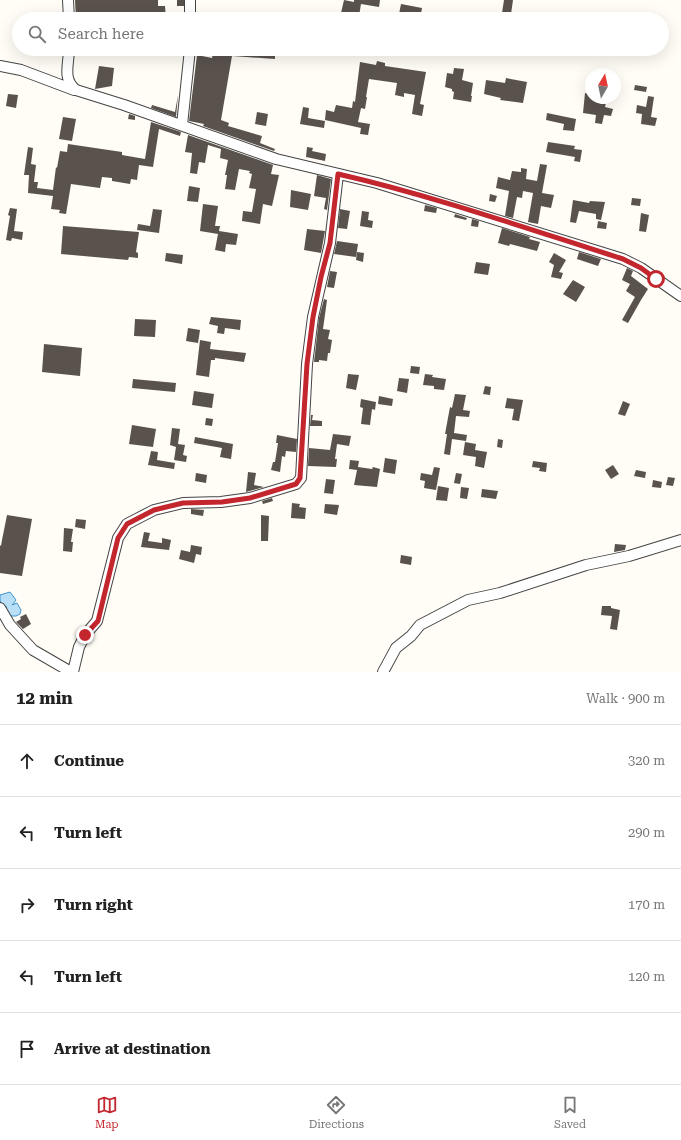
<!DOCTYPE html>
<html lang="en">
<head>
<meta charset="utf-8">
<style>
  :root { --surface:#fff; --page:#f2f2f2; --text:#222; --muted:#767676; --line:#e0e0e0; --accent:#c4262e }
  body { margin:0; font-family:"Roboto Serif",serif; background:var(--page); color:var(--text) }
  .compass { position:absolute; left:585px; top:68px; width:36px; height:36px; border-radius:50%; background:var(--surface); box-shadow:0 4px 16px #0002; rotate:9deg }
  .stop { position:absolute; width:12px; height:12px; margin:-9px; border:3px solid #c4262e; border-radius:50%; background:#fff }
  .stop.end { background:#c4262e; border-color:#fff; box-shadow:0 1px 4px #0008 }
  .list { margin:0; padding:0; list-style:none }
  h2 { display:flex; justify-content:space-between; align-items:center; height:52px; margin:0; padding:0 16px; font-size:17px }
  h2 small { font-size:13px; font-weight:400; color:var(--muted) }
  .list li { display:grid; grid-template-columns:26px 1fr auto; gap:12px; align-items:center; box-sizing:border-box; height:72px; padding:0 16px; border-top:1px solid var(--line) }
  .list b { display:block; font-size:15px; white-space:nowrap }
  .list em { font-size:13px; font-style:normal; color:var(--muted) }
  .icon { flex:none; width:22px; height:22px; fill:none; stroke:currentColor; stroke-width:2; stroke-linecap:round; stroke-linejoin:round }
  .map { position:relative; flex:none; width:681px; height:672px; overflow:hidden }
  .search { position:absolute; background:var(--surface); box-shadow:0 4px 16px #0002; left:12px; right:12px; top:12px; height:44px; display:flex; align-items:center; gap:10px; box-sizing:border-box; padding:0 14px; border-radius:22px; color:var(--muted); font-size:15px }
  .sheet { height:412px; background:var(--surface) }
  nav { display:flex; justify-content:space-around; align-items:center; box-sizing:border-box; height:56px; border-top:1px solid var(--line); background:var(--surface); font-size:11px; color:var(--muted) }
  nav a { display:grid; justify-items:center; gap:2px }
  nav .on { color:var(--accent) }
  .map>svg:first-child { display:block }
  .water { fill:#b9e0f7; stroke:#3f96cf }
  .building { fill:#5a524d }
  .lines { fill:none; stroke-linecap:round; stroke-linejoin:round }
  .minor-casing { stroke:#444; stroke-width:12 }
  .minor { stroke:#fff; stroke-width:10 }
  .route { stroke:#c4262e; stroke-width:5 }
</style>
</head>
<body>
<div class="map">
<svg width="681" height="672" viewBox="0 0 681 672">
  <rect width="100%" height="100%" fill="#fffdf5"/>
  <path class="water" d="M 10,592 L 16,600 L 12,605 L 17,603 L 21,610 L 20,614 L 16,616 L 11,616 L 5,608 L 7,607 L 5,607 C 0,604 0,601 0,595 Z"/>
  <path class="building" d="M 75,0 L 158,0 L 158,6 L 165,6 L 166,19 L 76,19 Z
    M 177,0 L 184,0 L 184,6 L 177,6 Z
    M 344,0 L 354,2 L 354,0 L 380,0 L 379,7 L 361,4 L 359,16 L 341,13 Z
    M 504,0 L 513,0 L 511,14 L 502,13 Z
    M 401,4 L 422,8 L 420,19 L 411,17 L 411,19 L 398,19 Z
    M 214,49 L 275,50 L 275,59 L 232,56 L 221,120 L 229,123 L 228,126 L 262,136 L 260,143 L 275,149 L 274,151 L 203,126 L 204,124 L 189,121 L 197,55 L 212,58 Z
    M 377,61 L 385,63 L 385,66 L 426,72 L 420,104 L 424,105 L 422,116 L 412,114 L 415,95 L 404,93 L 404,97 L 395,95 L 397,83 L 369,79 L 366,97 L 367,97 L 365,109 L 361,108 L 358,122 L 370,124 L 368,135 L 360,134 L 361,128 L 325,120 L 326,110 L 334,112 L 336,105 L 352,108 L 353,101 L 355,102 L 360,62 L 376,65 Z
    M 99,66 L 114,68 L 112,86 L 95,89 Z
    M 454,68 L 464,69 L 462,80 L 473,83 L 471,96 L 472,96 L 471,102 L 453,99 L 454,92 L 452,91 L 452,89 L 445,87 L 447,73 L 453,74 Z
    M 506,78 L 527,82 L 523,103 L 500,100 L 501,98 L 484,94 L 486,80 L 505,83 Z
    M 635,85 L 647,87 L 646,92 L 634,90 Z
    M 585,93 L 591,94 L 591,98 L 607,98 L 605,107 L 613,109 L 611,116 L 604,115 L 602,124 L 595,123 L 596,115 L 583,113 Z
    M 8,94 L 18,95 L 16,108 L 6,106 Z
    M 178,95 L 176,117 L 151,108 L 152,105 L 175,112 Z
    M 648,96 L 654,97 L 651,117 L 657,118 L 655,126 L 641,124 L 642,114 L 636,113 L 637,105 L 646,107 Z
    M 303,107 L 309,108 L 308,118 L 325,121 L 324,128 L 300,124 Z
    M 257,112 L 268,114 L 266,126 L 255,124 Z
    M 547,113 L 576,119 L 574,131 L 563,130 L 564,124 L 546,120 Z
    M 129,114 L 135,116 L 135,120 L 128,119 Z
    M 63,117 L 76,119 L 72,141 L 59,139 Z
    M 151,122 L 181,132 L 180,136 L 159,129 L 153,167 L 139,165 L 137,180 L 131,179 L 130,184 L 112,181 L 112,178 L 102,177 L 100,188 L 71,184 L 66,214 L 59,213 L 60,210 L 51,209 L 53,196 L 28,193 L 29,175 L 24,175 L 28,147 L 33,148 L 31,164 L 36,165 L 34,182 L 38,182 L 37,188 L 53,190 L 56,167 L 57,168 L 60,151 L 67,152 L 68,144 L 122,152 L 122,155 L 145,159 Z
    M 188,135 L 273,165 L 271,174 L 279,175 L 272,206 L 263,204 L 260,224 L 242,221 L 243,211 L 252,212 L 256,189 L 249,188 L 252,174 L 249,173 L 250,171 L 239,169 L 235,190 L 225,189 L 227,175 L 225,175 L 228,160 L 220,158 L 221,149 L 208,145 L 205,163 L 199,162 L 197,174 L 190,173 L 192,153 L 185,152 Z
    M 548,142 L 575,146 L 574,149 L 582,150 L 580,162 L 574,161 L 575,157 L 546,152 Z
    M 307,147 L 313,148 L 312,151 L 326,154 L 325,161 L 306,157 Z
    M 540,164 L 547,165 L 542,193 L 554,195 L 551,208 L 541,206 L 538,224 L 528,222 L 533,193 L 523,191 L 522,198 L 517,197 L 513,218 L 505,216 L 509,191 L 496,188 L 498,177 L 510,180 L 512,171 L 521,172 L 521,168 L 527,169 L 526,179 L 537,181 Z
    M 317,175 L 331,179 L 327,210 L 324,209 L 326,198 L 314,196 Z
    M 189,186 L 200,188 L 198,202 L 187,201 Z
    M 291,190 L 311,194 L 308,210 L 290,207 Z
    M 490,194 L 497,196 L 495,202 L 489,201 Z
    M 632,198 L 641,199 L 640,206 L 631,205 Z
    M 573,200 L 589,203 L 590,201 L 605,202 L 601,220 L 596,219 L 596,214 L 579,211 L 576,223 L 570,222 Z
    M 203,204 L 218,206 L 215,226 L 220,226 L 219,231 L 238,234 L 236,245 L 226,244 L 225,252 L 215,250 L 218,234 L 200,231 Z
    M 425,205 L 437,208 L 436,213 L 424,211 Z
    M 10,208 L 17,209 L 14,231 L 23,232 L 22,240 L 12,238 L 11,241 L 6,240 L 10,216 L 8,215 Z
    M 153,209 L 162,210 L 159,233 L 137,230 L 138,224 L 150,226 Z
    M 340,209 L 350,211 L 347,229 L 338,228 Z
    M 362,211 L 369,212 L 368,220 L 373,221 L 372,228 L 360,226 Z
    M 641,213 L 649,215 L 646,232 L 639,231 Z
    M 455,214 L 467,218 L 466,220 L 454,217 Z
    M 472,219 L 479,221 L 478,227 L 471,226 Z
    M 598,221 L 607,223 L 606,229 L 597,228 Z
    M 63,226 L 139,232 L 136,252 L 138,253 L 138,258 L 129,257 L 128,260 L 61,254 Z
    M 502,228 L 530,237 L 529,239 L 540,242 L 537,251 L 510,244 L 509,246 L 498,243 Z
    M 307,229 L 325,231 L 321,253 L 304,250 Z
    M 337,241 L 358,244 L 356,257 L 334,254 Z
    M 357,252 L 364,253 L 363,262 L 356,260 Z
    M 579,252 L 601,259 L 598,266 L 577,259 Z
    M 166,253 L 183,255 L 182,264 L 165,261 Z
    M 554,253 L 566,260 L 559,272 L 563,273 L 561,279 L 551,277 L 554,265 L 549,262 Z
    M 476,262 L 490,264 L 488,275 L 474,273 Z
    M 627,268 L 633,271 L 631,276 L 648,289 L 641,300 L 628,323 L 622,320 L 635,297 L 626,291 L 630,284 L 622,280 Z
    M 330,271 L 337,272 L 334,288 L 327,287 Z
    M 573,280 L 585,287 L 576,302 L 563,294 Z
    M 324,299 L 327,300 L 323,329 L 330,330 L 328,339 L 332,340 L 330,353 L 328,353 L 327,361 L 319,360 L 319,362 L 314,362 L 319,318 Z
    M 211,317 L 241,320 L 240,330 L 225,328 L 224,334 L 217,333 L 218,326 L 209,324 Z
    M 135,319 L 156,320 L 155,337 L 134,336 Z
    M 188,328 L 200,330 L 198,343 L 186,341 Z
    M 200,340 L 211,342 L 210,349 L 246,353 L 244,362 L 215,358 L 215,360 L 211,360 L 209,377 L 196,375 Z
    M 44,344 L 82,348 L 80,376 L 42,372 Z
    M 411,366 L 420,367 L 419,374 L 410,373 Z
    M 348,374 L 359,375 L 356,390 L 346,388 Z
    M 425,374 L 433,375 L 432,377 L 446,379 L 444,390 L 434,389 L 434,386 L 423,385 Z
    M 399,378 L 409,379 L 407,393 L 397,391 Z
    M 133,379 L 176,383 L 175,392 L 132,388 Z
    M 485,386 L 491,387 L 490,395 L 483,394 Z
    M 194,391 L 214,394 L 212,408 L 192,405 Z
    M 455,394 L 466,395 L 463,410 L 470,411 L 469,417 L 456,416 L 454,433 L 467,435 L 466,441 L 452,439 L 450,455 L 444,454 L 447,434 L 445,434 L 450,407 L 452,408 Z
    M 379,396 L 393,399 L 392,406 L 378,404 Z
    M 507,398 L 523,400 L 519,421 L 512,420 L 514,409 L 505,408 Z
    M 361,399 L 376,402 L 375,410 L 372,409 L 370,425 L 361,424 L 363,408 L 360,407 Z
    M 623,401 L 630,404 L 625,416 L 618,414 Z
    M 311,415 L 313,415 L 312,420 L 322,421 L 322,426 L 310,426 Z
    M 206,418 L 213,419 L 212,426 L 205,425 Z
    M 132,425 L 156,429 L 153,447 L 129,444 Z
    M 172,428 L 180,429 L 178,444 L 185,445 L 183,455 L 187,456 L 186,462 L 174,460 L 176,447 L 170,445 Z
    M 333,434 L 351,436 L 349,446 L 337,444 L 335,459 L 337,459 L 336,467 L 308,466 L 309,448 L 330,450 Z
    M 277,435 L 297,439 L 296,452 L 286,451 L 285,457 L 282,456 L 280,472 L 271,470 L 273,462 L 275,462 L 278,443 L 276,443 Z
    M 195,437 L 233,444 L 231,459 L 220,457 L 222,448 L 194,443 Z
    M 498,439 L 503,440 L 502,448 L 497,447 Z
    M 465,442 L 476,444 L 475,450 L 487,452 L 484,468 L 475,466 L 476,457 L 463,455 Z
    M 151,451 L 158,452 L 157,460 L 175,463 L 174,469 L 148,465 Z
    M 385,458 L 397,460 L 395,474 L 383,472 Z
    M 350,460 L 359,461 L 358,467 L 372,469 L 373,467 L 380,469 L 377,487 L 354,485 L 357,470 L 349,469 Z
    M 533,461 L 547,463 L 546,472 L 539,471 L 540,468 L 532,467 Z
    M 613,465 L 619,474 L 611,479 L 605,470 Z
    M 434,467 L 440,468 L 436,490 L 424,488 L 425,481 L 420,480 L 421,473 L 432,475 Z
    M 636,470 L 646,472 L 645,478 L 634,476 Z
    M 248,472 L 256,473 L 254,485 L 264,487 L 246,492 Z
    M 196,473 L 207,475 L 206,483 L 195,481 Z
    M 456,473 L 462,474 L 460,484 L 454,483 Z
    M 668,477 L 675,478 L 673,486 L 666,485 Z
    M 326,479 L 335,480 L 333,494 L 324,493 Z
    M 653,480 L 662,482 L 661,488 L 652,487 Z
    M 438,486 L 449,488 L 447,501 L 436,500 Z
    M 461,487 L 469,488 L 467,499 L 460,498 Z
    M 482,489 L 498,491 L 496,499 L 481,497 Z
    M 272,498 L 273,501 L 263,504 L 262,501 Z
    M 292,503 L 300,504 L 299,507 L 306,508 L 305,519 L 291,518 Z
    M 325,504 L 339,505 L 337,515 L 324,513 Z
    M 191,509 L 204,510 L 203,516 L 191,514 Z
    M 7,515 L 32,519 L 22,576 L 0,573 L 0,545 L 1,546 L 2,540 Z
    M 261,515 L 269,516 L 268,541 L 261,541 Z
    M 76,519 L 86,520 L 85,529 L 75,527 Z
    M 64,528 L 73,529 L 71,542 L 73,542 L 72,552 L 63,551 Z
    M 144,532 L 150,533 L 148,541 L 162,543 L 162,538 L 171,540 L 169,550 L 141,547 Z
    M 615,544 L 626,545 L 625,550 L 614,552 Z
    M 191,545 L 202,547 L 201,555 L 196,554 L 194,563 L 179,559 L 181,550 L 190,552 Z
    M 401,555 L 412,557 L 411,565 L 400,563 Z
    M 602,606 L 611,606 L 611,608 L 620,610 L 617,630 L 610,629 L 612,616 L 601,615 Z
    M 26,614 L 31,624 L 23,629 L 16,622 L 21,619 L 20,617 Z"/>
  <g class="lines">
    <defs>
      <path id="minor" d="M 68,0 L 69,19
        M 190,19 L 190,0
        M 69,49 C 69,64 62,79 76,90 L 124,105 L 276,159 L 377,183 L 623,259 L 641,268 L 681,296
        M 0,66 L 21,70 L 74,90
        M 182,125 L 190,49
        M 0,608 L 10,625 L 33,650 L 71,672
        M 73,672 L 79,647 L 85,635 L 97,621 L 118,538 L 127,524 L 154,510 L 183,503 L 221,502 L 250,498 L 296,484 L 301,478 L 307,364 L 313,317 L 330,243 L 338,174
        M 383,672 L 396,648 L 411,636 L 420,625 L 468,600 L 500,593 L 586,565 L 629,556 L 681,540"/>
    </defs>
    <use href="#minor" class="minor-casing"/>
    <use href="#minor" class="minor"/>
  </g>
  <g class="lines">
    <path class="route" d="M 85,635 L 98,621 L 118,538 L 127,524 L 154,510 L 183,503 L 222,502 L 250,498 L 296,484 L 300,478 L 307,364 L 313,317 L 321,277 L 330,243 L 338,174 C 434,196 528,229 623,259 L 641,268 L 656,279"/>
  </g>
</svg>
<svg class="compass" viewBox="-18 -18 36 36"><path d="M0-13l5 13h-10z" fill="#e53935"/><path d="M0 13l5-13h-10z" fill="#767676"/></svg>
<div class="stop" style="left:656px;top:279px"></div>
<div class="stop end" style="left:85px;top:635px"></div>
<div class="search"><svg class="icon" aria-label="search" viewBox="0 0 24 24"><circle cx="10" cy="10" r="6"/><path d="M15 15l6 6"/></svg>Search here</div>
</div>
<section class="sheet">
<h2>12 min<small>Walk · 900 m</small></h2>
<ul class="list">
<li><svg class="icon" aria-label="ahead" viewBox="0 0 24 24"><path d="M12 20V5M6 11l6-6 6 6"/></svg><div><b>Continue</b></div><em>320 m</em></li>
<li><svg class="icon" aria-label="left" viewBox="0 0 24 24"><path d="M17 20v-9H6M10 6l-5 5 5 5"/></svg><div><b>Turn left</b></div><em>290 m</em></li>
<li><svg class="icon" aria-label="right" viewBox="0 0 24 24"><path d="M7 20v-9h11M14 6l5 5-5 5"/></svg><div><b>Turn right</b></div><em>170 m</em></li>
<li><svg class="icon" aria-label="left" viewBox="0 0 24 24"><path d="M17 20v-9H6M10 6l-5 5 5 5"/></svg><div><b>Turn left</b></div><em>120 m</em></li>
<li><svg class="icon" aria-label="arrive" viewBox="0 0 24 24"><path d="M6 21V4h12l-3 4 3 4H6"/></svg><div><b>Arrive at destination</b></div></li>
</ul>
</section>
<nav>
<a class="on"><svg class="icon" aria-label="map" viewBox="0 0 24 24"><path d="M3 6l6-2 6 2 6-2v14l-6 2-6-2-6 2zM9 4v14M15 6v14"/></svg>Map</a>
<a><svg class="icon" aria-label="directions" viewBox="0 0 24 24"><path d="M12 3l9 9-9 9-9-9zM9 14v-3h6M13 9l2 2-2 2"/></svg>Directions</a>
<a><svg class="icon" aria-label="saved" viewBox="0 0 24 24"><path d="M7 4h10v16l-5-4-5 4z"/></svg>Saved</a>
</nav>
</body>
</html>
